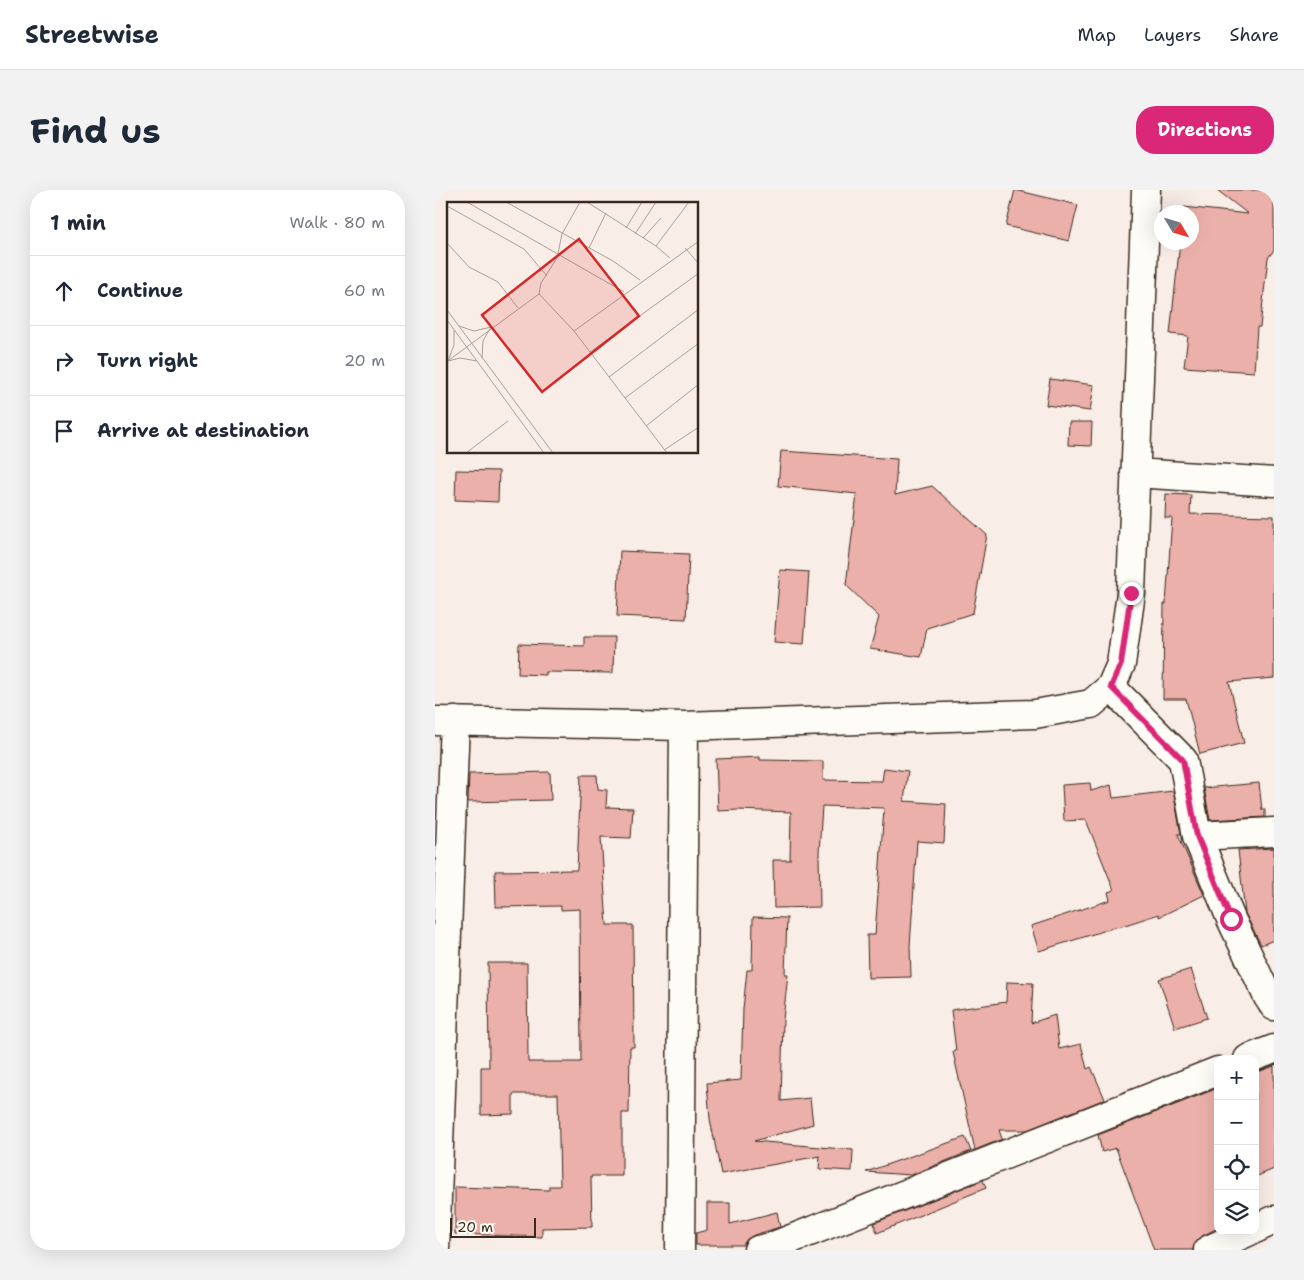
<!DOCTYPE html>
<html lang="en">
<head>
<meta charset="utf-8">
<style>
  :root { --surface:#fff; --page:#f2f2f3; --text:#1f2937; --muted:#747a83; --line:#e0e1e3; --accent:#db2777 }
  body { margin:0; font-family:"Shantell Sans",sans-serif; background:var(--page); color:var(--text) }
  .controls { position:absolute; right:15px; bottom:15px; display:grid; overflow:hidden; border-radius:10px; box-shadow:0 5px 20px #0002 }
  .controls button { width:45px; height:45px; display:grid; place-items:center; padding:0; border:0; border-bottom:1px solid var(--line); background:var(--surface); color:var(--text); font:25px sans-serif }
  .compass { position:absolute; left:719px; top:15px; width:45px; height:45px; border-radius:50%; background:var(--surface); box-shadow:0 5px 20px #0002; rotate:128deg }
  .scale { position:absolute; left:15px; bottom:12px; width:86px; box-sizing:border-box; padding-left:5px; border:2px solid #3b2a1e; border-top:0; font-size:14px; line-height:18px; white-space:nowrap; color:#3b2a1e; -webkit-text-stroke:4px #fdfcf7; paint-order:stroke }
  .stop { position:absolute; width:15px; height:15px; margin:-11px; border:4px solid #db2777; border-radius:50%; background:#fff }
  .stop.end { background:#db2777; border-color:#fff; box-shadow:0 1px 5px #0008 }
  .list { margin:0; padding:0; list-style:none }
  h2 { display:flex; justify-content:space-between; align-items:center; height:65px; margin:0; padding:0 20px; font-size:21px }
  h2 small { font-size:16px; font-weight:400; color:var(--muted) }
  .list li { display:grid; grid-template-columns:32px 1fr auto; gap:15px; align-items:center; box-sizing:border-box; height:70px; padding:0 20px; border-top:1px solid var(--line) }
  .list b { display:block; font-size:19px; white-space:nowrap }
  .list em { font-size:16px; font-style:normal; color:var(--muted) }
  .icon { flex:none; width:28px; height:28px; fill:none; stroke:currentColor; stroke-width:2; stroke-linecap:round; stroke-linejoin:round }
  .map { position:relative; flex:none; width:839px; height:1060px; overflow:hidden; border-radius:20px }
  header { display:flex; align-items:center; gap:30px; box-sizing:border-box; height:70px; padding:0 25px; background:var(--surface); border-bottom:1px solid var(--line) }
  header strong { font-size:24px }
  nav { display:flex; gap:28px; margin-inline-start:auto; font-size:18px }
  .intro { display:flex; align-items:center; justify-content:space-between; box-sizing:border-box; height:120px; padding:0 30px }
  h1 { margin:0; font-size:35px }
  .button { padding:12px 22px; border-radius:20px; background:var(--accent); color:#fff; font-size:18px; font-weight:700 }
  main { display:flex; gap:30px; padding:0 30px }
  aside { flex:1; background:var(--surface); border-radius:20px; box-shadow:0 5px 20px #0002 }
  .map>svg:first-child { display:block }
  .building { fill:#ebb0a9; stroke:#3b2a1e }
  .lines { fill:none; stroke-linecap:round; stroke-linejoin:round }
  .minor-casing { stroke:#3b2a1e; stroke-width:31 }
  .minor { stroke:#fdfcf7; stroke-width:28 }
  .route { stroke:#db2777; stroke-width:6 }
  .inset-road { fill:none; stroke:#ad9f97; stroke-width:1 }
  .view { fill:#d62828; fill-opacity:0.15; stroke:#d62828; stroke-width:2.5 }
  .inset-edge { fill:none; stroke:#3b2a1e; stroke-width:2.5 }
</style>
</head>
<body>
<header>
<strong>Streetwise</strong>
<nav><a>Map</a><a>Layers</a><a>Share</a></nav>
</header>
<div class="intro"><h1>Find us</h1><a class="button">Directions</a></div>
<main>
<aside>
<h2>1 min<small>Walk · 80 m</small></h2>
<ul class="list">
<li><svg class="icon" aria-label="ahead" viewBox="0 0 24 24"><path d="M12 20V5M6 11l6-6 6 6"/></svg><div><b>Continue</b></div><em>60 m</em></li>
<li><svg class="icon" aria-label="right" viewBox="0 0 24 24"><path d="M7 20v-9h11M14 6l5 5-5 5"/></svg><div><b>Turn right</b></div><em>20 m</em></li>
<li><svg class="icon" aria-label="arrive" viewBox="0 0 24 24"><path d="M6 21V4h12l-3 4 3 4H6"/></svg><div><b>Arrive at destination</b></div></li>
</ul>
</aside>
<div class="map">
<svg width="839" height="1060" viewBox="0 0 839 1060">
  <rect width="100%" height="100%" fill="#f9ede7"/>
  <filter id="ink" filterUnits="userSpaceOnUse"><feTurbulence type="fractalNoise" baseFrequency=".02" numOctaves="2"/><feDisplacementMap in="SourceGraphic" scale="10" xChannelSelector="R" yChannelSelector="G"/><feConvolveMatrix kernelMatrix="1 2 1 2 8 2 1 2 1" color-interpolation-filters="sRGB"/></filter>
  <g filter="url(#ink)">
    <path class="building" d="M 580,0 L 643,15 L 634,51 L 571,36 Z
      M 782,0 L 839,0 L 839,60 L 833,68 L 825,137 L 822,137 L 819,182 L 749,177 L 753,146 L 735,144 L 745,52 L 756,52 L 756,22 L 748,22 L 749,17 L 813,24 Z
      M 615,189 L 659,195 L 655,221 L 611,215 Z
      M 634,232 L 657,232 L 656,256 L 633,255 Z
      M 346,261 L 462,269 L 460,305 L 497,296 L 552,345 L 538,423 L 492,438 L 486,467 L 435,459 L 444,427 L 411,395 L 422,304 L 343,296 Z
      M 21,280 L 64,281 L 63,312 L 20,310 Z
      M 731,304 L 756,305 L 755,324 L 839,326 L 839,488 L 794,492 L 809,553 L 765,564 L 751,509 L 728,509 L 729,414 L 731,414 L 737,328 L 730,328 Z
      M 185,361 L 254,364 L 251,429 L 182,426 Z
      M 345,380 L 374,382 L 369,454 L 339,452 Z
      M 149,447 L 179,447 L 178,483 L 111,482 L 111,485 L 83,484 L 84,454 L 149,456 Z
      M 325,567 L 325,570 L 388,571 L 388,590 L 447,591 L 449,578 L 473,581 L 469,611 L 511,614 L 509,653 L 482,651 L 475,756 L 476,787 L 433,788 L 432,745 L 440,745 L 449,618 L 387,616 L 384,663 L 385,717 L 339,718 L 338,670 L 355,670 L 356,622 L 303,620 L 283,621 L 281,569 Z
      M 115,582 L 116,610 L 33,612 L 34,584 Z
      M 146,585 L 162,585 L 163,599 L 172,600 L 171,617 L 198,618 L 196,648 L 166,647 L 172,735 L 198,735 L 199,857 L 195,857 L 194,923 L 187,923 L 187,986 L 156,986 L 157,1037 L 107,1038 L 107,1047 L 20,1044 L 20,997 L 114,1000 L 114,996 L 125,996 L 123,904 L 78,904 L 78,924 L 46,925 L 46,877 L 54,877 L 53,773 L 92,773 L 93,872 L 146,872 L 145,719 L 126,720 L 126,716 L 61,717 L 60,681 L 142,680 Z
      M 655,593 L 656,601 L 676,595 L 678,608 L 738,601 L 746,644 L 743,644 L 769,705 L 724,727 L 724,724 L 684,737 L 684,736 L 604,761 L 596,736 L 675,710 L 673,702 L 679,700 L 651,630 L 629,631 L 627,595 Z
      M 824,593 L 827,620 L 830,620 L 830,627 L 775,630 L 769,598 Z
      M 839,658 L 839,750 L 826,755 L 810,723 L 803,660 Z
      M 318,727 L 352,728 L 350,784 L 353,784 L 348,830 L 346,911 L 375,908 L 378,934 L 319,951 L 418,960 L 417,981 L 384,979 L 385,966 L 286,984 L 275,929 L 272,893 L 306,890 L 308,819 L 312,780 L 317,780 Z
      M 756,779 L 772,828 L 740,838 L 724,789 Z
      M 572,792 L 598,793 L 596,833 L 620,825 L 624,859 L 646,854 L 652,879 L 656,877 L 670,909 L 592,940 L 564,940 L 567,949 L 540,960 L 518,862 L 521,861 L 516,820 L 571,812 Z
      M 839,876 L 839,979 L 820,987 L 820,883 Z
      M 783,898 L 783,1038 L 767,1046 L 761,1051 L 758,1060 L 719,1060 L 681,958 L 667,962 L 663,945 Z
      M 530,947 L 536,961 L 476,985 L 431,982 Z
      M 548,990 L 551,998 L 442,1043 L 439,1033 Z
      M 272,1013 L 295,1013 L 295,1034 L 342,1022 L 345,1037 L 319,1045 L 312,1049 L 308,1055 L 261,1055 L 261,1043 L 272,1040 Z"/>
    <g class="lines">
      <defs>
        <path id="minor" d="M 700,283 L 839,292
          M 676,497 L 748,570 L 762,646 L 796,729 L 833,807 L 839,816
          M 0,531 L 249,536 L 600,524 L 656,514 L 676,497 L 686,474 L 696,403 L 711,0
          M 762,646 L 839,642
          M 813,869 L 839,859
          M 820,1039 L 839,1030
          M 0,1060 L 20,531
          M 245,1060 L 249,536
          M 323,1060 L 336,1057 L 783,881
          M 773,1060 L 815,1041"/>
      </defs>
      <use href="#minor" class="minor-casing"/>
      <use href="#minor" class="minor"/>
    </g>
  </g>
  <g class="lines" filter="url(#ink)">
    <path class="route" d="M 696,403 L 686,474 L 676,497 L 748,570 L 762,646 L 796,729"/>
  </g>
  <g transform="translate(12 12)">
    <rect width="251" height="251" fill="#f9ede7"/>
    <path class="inset-road" d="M 20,0 L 177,90M 59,0 L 166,59 L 193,78M 140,0 L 209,44 L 223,56M 0,4 L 77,47 L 100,74M 179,26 L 195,0M 188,32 L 209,0M 196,36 L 214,16M 0,41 L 22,65 L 51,80 L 71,106M 209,44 L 242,0M 142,46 L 159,11M 238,46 L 252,62M 92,92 L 127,129 L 220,251M 92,92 L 94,81 L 110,56 L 115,32 L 133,0M 0,108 L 106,251M 0,118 L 97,251M 12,124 L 27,129 L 44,125M 127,129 L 252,39M 143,150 L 252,71M 35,156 L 36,139 L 44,125M 2,158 L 92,92M 1,159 L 7,143 L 7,128M 1,159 L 13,156 L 30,159M 162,175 L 252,107M 178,196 L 252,141M 199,224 L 252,182M 217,248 L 252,225M 19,251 L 61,219"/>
    <path class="view" d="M 132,37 L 192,114 L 95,190 L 35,113 Z"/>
    <rect width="251" height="251" class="inset-edge"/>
  </g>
</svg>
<div class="controls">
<button>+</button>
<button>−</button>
<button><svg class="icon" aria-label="locate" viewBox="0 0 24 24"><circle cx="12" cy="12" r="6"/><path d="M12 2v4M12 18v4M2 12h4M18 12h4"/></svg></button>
<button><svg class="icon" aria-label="layers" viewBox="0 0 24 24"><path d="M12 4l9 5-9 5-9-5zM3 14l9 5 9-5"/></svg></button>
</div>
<svg class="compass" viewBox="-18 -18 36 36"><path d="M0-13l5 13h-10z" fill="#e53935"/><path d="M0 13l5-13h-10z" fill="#747a83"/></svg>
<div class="scale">20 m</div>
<div class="stop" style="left:796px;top:729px"></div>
<div class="stop end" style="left:696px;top:403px"></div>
</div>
</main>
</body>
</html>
